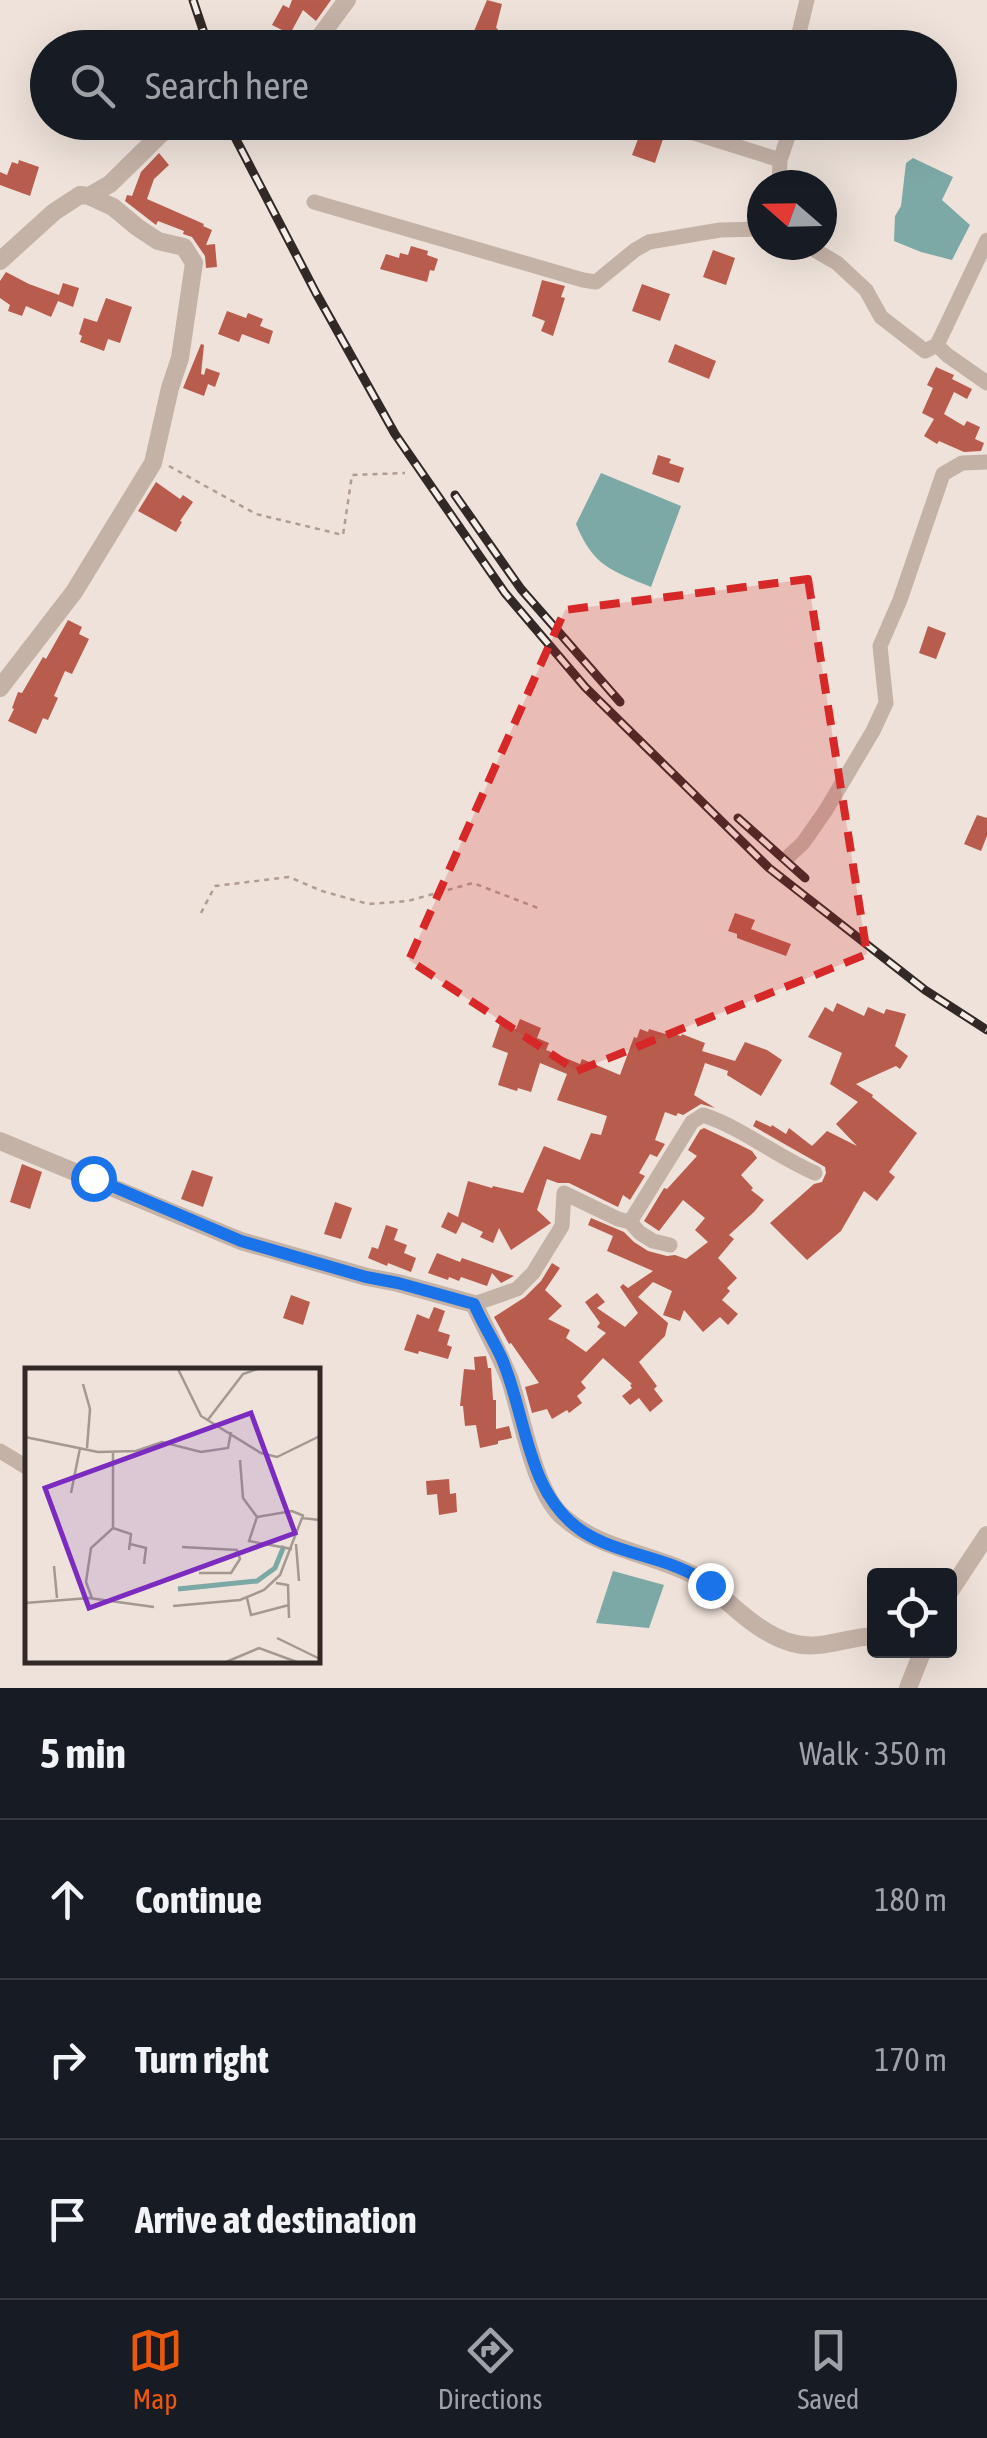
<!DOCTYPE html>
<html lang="en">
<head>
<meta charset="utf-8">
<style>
  :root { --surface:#171b24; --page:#20242c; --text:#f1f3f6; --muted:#9ea1a6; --line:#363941; --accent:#ea580c }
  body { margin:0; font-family:"Asap Condensed",sans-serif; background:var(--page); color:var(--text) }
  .controls { position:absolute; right:30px; bottom:30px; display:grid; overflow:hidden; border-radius:10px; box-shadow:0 10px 40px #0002 }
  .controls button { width:90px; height:90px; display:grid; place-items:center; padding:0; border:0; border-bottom:2px solid var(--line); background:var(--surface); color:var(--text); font:50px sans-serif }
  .compass { position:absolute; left:747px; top:170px; width:90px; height:90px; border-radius:50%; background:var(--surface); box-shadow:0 10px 40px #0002; rotate:290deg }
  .stop { position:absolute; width:30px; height:30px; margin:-22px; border:8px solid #1a73e8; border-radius:50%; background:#fff }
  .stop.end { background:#1a73e8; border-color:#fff; box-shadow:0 2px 10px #0008 }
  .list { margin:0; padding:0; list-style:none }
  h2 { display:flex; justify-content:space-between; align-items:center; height:130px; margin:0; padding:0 40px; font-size:42px }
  h2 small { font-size:32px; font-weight:400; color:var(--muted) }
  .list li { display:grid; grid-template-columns:65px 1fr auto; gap:30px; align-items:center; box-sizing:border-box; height:160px; padding:0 40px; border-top:2px solid var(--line) }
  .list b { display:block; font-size:38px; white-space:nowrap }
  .list em { font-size:32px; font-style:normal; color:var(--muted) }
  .icon { flex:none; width:55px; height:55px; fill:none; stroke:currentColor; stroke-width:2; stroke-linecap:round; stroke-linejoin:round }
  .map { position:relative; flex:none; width:987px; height:1688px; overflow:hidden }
  .search { position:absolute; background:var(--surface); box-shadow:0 10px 40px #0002; left:30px; right:30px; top:30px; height:110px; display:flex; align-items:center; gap:25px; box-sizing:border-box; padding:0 35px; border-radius:55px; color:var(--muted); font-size:38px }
  .sheet { height:610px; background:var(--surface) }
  nav { display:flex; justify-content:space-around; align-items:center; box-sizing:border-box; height:140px; border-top:2px solid var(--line); background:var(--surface); font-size:28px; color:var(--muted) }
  nav a { display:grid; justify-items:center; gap:5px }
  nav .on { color:var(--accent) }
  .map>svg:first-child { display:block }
  .water { fill:#7ca8a5 }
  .building { fill:#b85c4e }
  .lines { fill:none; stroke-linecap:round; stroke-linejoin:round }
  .path { stroke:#b09c92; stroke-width:2.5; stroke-dasharray:5 5; stroke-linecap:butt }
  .minor { stroke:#c5b2a7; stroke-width:15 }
  .tertiary { stroke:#c5b2a7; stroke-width:18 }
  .rail-casing { stroke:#322927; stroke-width:9 }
  .rail { stroke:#f6ede6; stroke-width:5; stroke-dasharray:15; stroke-linecap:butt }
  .route { stroke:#1a73e8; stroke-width:12 }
  .marked { fill:#d62828; fill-opacity:0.2; stroke:#d62828; stroke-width:8; stroke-dasharray:20 12; stroke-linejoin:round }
  .inset-river { fill:none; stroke:#7ca8a5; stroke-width:5 }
  .inset-road { fill:none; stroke:#a39892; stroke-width:2.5 }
  .view { fill:#7b2cbf; fill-opacity:0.15; stroke:#7b2cbf; stroke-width:5 }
  .inset-edge { fill:none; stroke:#322927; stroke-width:5 }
</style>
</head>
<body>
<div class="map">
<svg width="987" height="1688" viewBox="0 0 987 1688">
  <rect width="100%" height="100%" fill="#eee2da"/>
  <path class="water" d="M 913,158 L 953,177 L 942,200 L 970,225 L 952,260 L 921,252 L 894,241 L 895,216 L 901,206 L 906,163 Z
    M 601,473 L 681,506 L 651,587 C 612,571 593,566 576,524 Z
    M 613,1571 L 664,1585 L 649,1628 L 596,1623 Z"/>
  <path class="building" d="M 292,0 L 331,0 L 316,21 L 303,10 L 290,34 L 272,25 L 283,5 L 289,8 Z
    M 487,0 L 502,4 L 496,28 L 498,29 L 492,44 L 472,36 Z
    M 641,131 L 663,139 L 655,163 L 632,155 Z
    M 159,153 L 169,165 L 154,179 L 147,199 L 204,224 L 203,226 L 212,230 L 206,245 L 215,244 L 217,267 L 206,268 L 205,256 L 192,237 L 183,234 L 184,231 L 158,221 L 156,225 L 125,201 L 127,195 L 132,196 L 141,172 Z
    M 19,160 L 39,167 L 30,196 L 0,185 L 0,172 L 7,175 L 12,162 L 18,164 Z
    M 411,246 L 428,251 L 427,255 L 438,259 L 434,271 L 430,270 L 427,282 L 380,269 L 386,254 L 399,258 L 400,253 L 408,255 Z
    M 713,250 L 735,258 L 726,285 L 703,277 Z
    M 6,272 L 29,284 L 59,295 L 63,283 L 79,288 L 73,307 L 58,301 L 51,317 L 26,306 L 22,316 L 8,311 L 10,305 L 0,298 L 0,281 Z
    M 542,280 L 565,286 L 561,297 L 565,298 L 553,336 L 541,331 L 545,321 L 532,316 Z
    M 642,284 L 670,294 L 660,321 L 632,311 Z
    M 106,298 L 132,307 L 120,343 L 108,339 L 104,351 L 80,342 L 82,336 L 79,334 L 84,318 L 97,322 Z
    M 227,311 L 246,318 L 248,313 L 263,319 L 260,326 L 273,331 L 269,344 L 242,334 L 239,342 L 218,334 Z
    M 201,344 L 204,345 L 201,374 L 204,375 L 206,368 L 220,373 L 215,387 L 208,384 L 204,396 L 183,388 Z
    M 675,344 L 716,361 L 709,379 L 668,362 Z
    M 936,367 L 954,375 L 952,379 L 972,389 L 967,399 L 954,392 L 944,414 L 964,426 L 967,421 L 980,427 L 975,439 L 984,443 L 981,451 L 964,452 L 939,441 L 937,444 L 924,436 L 934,419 L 922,413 L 933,388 L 927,385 Z
    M 658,455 L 671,459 L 669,463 L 684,468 L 679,483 L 652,474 Z
    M 156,482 L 180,499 L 183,495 L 193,502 L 180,521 L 182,522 L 176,532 L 138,511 Z
    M 68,620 L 82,627 L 79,634 L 89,639 L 72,674 L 65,671 L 54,696 L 58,698 L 48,720 L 43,718 L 36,734 L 8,721 L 14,709 L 12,708 L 18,692 L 22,693 L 43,657 L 46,659 Z
    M 928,626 L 946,633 L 936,659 L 919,653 Z
    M 977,815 L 987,818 L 987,836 L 981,851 L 964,844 Z
    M 735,913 L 755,920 L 751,929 L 791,944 L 786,956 L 737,938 L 737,934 L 728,931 Z
    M 837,1003 L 864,1016 L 868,1007 L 884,1014 L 886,1009 L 906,1014 L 895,1046 L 908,1056 L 900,1069 L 896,1066 L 856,1084 L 873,1095 L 872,1097 L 917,1133 L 889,1172 L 895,1177 L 877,1201 L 864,1191 L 841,1231 L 807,1260 L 770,1223 L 814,1184 L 822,1182 L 826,1173 L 825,1167 L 753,1126 L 756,1120 L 771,1127 L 772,1125 L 786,1134 L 789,1128 L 812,1146 L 827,1131 L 857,1146 L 836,1124 L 858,1102 L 830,1084 L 842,1053 L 808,1037 L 825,1007 L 833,1012 Z
    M 520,1019 L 541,1028 L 537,1038 L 549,1043 L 546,1050 L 580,1064 L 582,1059 L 620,1075 L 634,1037 L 637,1038 L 640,1029 L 648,1032 L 649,1029 L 669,1035 L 670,1033 L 681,1036 L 682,1034 L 705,1043 L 702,1051 L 735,1061 L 745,1042 L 767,1050 L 782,1060 L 761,1096 L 727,1075 L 728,1071 L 705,1063 L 694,1095 L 715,1108 L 701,1104 L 683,1115 L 678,1113 L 676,1116 L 665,1112 L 655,1140 L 665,1144 L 657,1157 L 650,1154 L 639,1173 L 645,1176 L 630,1200 L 623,1195 L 618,1207 L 569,1183 L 558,1183 L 547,1179 L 537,1210 L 551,1223 L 511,1250 L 499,1228 L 493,1243 L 480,1237 L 483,1232 L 462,1222 L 456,1234 L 441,1227 L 448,1212 L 458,1217 L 468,1181 L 492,1188 L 493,1186 L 523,1193 L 544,1146 L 580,1160 L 591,1133 L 601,1135 L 607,1116 L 557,1100 L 567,1074 L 540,1063 L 531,1092 L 518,1088 L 517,1091 L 498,1085 L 508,1053 L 492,1047 L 500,1024 L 516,1029 Z
    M 704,1128 L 740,1145 L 752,1151 L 757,1158 L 741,1175 L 753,1188 L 751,1190 L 764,1200 L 754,1212 L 729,1235 L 734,1239 L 718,1258 L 737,1278 L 727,1288 L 730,1291 L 722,1300 L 738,1314 L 728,1325 L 720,1317 L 703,1332 L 684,1310 L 680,1321 L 663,1315 L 672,1291 L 653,1282 L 638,1297 L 668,1323 L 665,1336 L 639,1362 L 657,1386 L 654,1389 L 663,1401 L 650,1412 L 639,1398 L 630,1405 L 622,1396 L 632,1388 L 630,1385 L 632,1384 L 603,1358 L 581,1382 L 586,1388 L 577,1396 L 582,1403 L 569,1413 L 567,1410 L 552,1419 L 547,1409 L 532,1413 L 525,1387 L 539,1383 L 511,1343 L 509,1344 L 494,1317 L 525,1297 L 541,1281 L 552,1263 L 560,1268 L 545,1290 L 562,1306 L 548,1319 L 570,1330 L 566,1338 L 586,1352 L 606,1333 L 597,1327 L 600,1323 L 585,1302 L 597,1293 L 605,1302 L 597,1308 L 625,1327 L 638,1313 L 620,1287 L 623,1284 L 628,1288 L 653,1271 L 607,1251 L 613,1236 L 588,1225 L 591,1218 L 624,1232 L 634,1242 L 648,1251 L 667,1256 L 675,1255 L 686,1259 L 708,1242 L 695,1230 L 705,1218 L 683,1200 L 659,1231 L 644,1221 L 664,1188 L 667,1189 L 697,1156 L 688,1150 L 700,1130 Z
    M 22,1164 L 42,1172 L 30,1209 L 10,1202 Z
    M 192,1170 L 213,1177 L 203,1207 L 181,1199 Z
    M 335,1202 L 352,1208 L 341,1239 L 324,1234 Z
    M 386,1225 L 398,1229 L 394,1240 L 407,1245 L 404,1253 L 416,1258 L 411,1272 L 388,1263 L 387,1266 L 368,1258 L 372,1247 L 378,1249 Z
    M 437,1253 L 460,1262 L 462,1258 L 514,1276 L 501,1283 L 492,1273 L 487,1286 L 461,1277 L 459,1281 L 449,1277 L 448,1280 L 428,1273 Z
    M 291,1295 L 310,1302 L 303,1325 L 283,1318 Z
    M 434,1307 L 445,1311 L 438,1331 L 450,1335 L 447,1345 L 452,1347 L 448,1359 L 419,1351 L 418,1354 L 404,1350 L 417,1314 L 429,1319 Z
    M 486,1356 L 488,1368 L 491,1368 L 493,1400 L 496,1400 L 496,1429 L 509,1426 L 512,1438 L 498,1441 L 498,1444 L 480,1448 L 476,1425 L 465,1426 L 463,1406 L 460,1406 L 464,1369 L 475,1370 L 474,1357 Z
    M 449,1479 L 450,1494 L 456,1493 L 457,1512 L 439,1515 L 437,1494 L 427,1495 L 426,1481 Z"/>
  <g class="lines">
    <path class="path" d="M 169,466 L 256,514 L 343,535 L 352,475 L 405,473
      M 201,913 L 215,886 L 289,877 L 322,891 L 368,904 L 408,901 L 473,883 L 538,908"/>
    <path class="minor" d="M 800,48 L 799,33 L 807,0
      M 659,122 L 780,160
      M 779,185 L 780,160 L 793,122
      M 314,202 L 583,280 L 596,282 L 635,250 L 649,242 L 720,230 L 762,229
      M 806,245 L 837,263 L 866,290 L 881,317 L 925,351 L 937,345 L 987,240
      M 937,345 L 947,355 L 987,383
      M 789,856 L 803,843 L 826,810 L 873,731 L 886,703 L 880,646 L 900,600 L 943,474 L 962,463 L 987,462
      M 630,1222 L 692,1122 L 703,1115 C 743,1128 777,1157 815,1173
      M 474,1304 L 517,1289 L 533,1273 L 562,1226 L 564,1193 L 618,1219 L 630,1222 L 640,1233 L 653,1241 L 670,1245
      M 0,1451 L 28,1468"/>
    <path class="tertiary" d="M 307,48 L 321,35 L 347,0
      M 0,261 L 54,212 L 80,195 L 89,196 L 110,184 L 173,122
      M 0,688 L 74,592 L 153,463 L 170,388 L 180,358 L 194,263 L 184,247 L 158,241 L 137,227 L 113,207 L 89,196
      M 0,1141 L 241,1241 L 367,1277 L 398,1283 L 474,1304 C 486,1330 500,1354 510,1380 C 522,1417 534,1489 561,1515 C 599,1551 655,1553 699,1578 C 708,1583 715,1590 722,1597 C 742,1615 766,1636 792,1643 C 820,1651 846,1637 874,1636
      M 950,1591 L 987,1535
      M 908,1688 L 923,1650"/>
    <defs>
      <path id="rail" d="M 193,0 L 209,48
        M 227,122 L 316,293 L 395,434 L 505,593 L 585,687 L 769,868 L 925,990 L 987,1030
        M 455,495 L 521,589 L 620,702
        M 738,818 L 805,878"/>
    </defs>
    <use href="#rail" class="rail-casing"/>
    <use href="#rail" class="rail"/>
  </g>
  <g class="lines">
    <path class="route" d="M 93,1178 L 241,1241 L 366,1277 L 398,1283 L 474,1304 C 482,1323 494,1341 502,1359 C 527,1417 526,1493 582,1531 C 621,1557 672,1556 710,1585"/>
  </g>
  <path class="marked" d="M 808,579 L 867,954 L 577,1071 L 409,960 L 565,610 Z"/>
  <g transform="translate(25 1368)">
    <rect width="295" height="295" fill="#eee2da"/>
    <path class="inset-river" d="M 153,221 L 232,213 L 250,200 L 259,178"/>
    <path class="inset-road" d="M 153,1 L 176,48 L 236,85 L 252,89 L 295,68M 58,16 L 65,41 L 62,80M 182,53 L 218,6 L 232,1M 0,69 L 73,84 L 111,83 L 137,74 L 176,84 L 203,80 L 206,64M 215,92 L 218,130 L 232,149 L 224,173 L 267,181M 46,125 L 55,80M 232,149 L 267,143 L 279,148M 88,160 L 88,84M 88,160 L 106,166 L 104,182M 105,176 L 121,180 L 119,196M 271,176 L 274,213M 157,179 L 212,182 L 215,191 L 206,205 L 174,205M 29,198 L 32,230M 251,215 L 263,217 L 264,250M 67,230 L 61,214 L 66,180 L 88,160M 222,230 L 226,247 L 264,237M 0,235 L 64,230 L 129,239M 148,238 L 215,232 L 239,222 L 255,207 L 277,150 L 295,152M 252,270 L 295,291M 201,294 L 234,280 L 272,294"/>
    <path class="view" d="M 226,45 L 270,165 L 64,240 L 20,120 Z"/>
    <rect width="295" height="295" class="inset-edge"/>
  </g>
</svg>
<div class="controls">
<button><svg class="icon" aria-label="locate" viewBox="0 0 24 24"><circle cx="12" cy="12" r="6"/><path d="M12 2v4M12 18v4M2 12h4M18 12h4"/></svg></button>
</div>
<svg class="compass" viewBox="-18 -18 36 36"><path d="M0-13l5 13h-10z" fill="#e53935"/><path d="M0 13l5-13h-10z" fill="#9ea1a6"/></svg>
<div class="stop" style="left:93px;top:1178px"></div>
<div class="stop end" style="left:710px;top:1585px"></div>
<div class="search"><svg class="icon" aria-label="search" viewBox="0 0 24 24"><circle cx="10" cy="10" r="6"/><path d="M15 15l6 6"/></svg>Search here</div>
</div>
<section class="sheet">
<h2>5 min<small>Walk · 350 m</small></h2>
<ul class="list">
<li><svg class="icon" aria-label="ahead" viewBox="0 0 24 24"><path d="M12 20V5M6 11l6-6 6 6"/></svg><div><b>Continue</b></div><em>180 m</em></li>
<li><svg class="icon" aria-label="right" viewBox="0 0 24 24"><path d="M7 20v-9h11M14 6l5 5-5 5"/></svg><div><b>Turn right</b></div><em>170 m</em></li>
<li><svg class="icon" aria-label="arrive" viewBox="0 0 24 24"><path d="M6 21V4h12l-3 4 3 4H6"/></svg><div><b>Arrive at destination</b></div></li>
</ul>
</section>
<nav>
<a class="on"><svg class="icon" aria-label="map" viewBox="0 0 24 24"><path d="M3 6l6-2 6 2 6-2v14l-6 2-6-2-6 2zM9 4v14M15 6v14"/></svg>Map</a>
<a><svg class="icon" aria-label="directions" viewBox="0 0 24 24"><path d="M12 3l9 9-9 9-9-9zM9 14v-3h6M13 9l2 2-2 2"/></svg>Directions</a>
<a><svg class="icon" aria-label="saved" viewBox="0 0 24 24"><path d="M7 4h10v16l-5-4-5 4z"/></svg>Saved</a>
</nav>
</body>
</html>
